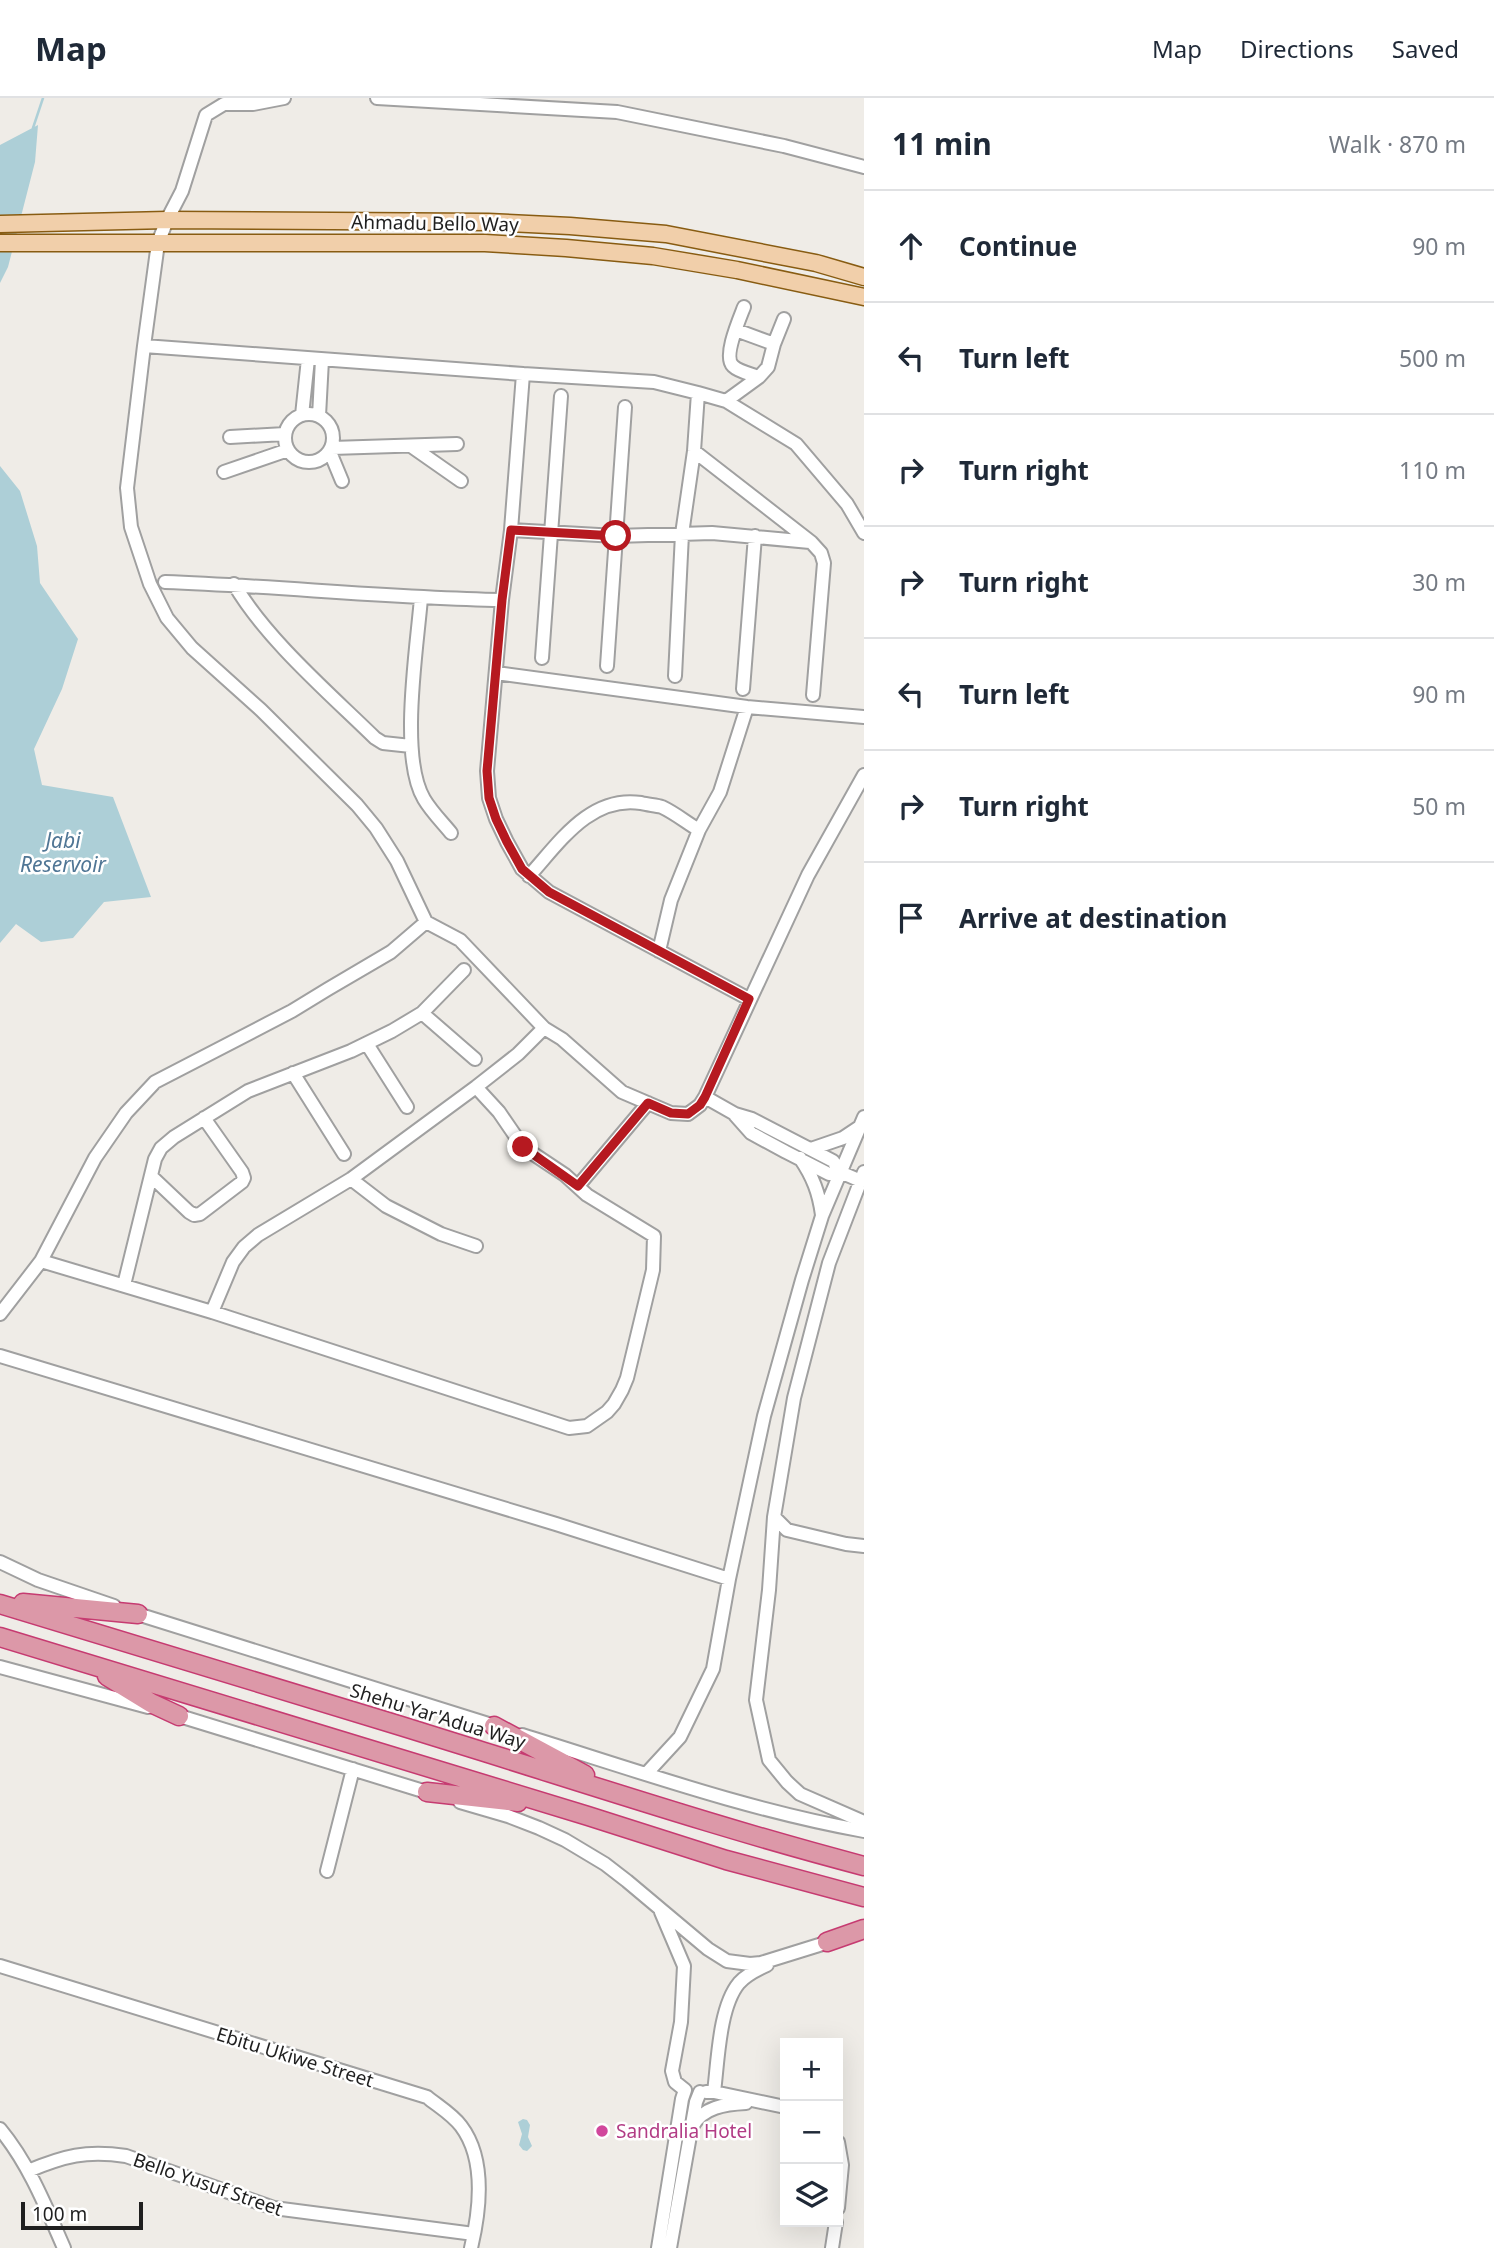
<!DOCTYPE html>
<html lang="en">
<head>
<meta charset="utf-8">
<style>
  :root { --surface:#fff; --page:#f6f6f7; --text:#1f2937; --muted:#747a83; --line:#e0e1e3 }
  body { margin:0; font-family:"Noto Sans",sans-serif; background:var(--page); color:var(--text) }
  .controls { position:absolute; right:21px; bottom:21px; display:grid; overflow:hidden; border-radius:0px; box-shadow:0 7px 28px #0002 }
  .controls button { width:63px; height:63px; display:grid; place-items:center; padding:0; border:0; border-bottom:2px solid var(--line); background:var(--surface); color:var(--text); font:35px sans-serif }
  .scale { position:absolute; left:21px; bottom:18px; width:122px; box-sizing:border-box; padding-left:7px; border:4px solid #1f1f1f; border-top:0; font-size:19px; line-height:24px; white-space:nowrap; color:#1f1f1f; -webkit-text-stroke:5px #fff; paint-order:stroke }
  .stop { position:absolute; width:21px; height:21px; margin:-16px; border:5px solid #b61920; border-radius:50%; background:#fff }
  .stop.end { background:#b61920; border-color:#fff; box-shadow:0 2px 7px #0008 }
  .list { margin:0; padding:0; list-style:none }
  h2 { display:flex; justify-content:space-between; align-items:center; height:91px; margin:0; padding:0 28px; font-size:30px }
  h2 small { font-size:23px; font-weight:400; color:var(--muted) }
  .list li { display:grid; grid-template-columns:46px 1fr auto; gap:21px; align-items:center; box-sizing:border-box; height:112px; padding:0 28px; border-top:2px solid var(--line) }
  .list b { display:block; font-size:26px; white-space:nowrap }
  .list em { font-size:23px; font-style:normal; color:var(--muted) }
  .icon { flex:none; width:38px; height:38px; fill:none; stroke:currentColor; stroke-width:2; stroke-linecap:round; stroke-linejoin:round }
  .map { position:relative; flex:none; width:864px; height:2150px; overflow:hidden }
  header { display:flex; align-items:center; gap:42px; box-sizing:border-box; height:98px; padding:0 35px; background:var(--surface); border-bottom:2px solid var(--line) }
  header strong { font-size:33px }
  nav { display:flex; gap:38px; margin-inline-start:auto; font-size:24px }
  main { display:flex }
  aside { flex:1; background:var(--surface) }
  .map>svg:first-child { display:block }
  .water { fill:#adcfd7 }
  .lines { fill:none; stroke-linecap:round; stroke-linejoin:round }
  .stream { stroke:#adcfd7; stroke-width:2.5 }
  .minor-casing { stroke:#a0a0a0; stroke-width:16 }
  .major-casing { stroke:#885c12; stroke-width:19 }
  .highway-casing { stroke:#c63b71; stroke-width:21 }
  .minor { stroke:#fff; stroke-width:12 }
  .major { stroke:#f1cfaa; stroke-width:16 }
  .highway { stroke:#dc98a8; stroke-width:18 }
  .route { stroke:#b61920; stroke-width:9 }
  .hotel-dot { fill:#d1479c; stroke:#fff; stroke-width:2.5 }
  .labels { text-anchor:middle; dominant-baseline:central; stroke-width:5; stroke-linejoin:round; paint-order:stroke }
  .street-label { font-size:19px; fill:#1f1f1f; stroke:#fff }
  .hotel-label { font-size:19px; fill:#b23c85; stroke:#fff; text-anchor:start }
  .water-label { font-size:21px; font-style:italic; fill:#507695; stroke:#fff }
</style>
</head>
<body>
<header>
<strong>Map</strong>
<nav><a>Map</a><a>Directions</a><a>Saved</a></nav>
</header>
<main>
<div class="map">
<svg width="864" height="2150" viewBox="0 0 864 2150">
  <rect width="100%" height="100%" fill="#efece7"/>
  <path class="water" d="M 38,27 L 35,64 L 8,169 L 0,185 L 0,47 Z
    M 0,368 L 20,393 L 37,448 L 40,485 L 78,541 L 62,591 L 34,651 L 42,687 L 113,699 L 151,799 L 104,804 L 73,840 L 41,844 L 16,826 L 0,845 Z
    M 523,2021 L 527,2022 L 530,2027 L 528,2039 L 532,2048 L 527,2053 L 523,2052 L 519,2047 L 522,2036 L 518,2024 Z"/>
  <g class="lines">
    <path class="stream" d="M 33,30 L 43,0"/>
    <defs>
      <path id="minor" d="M 284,0 L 253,6 L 224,6 L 206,17 L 182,93 L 167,122 L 158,145 L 144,248 L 523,276 L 654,284 L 698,295 L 726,303 L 796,346 L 847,406 L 864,435
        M 377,0 L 617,14 L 784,48 L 864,69
        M 744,209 C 739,222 723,259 733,268 C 739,274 751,276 759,279
        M 736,232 L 774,246
        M 144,248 L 127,390 L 131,429 L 150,486 L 167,520 L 192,550 L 261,612 L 357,707 L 376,730 L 397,763 L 426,824 L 460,842 L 544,930 L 562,941 L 622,994 L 671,1015 L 688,1016 L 700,1007 L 705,999
        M 523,276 L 511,432 L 502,502 L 487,673 L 489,700 L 496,721 L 507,744 L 522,771 L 549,794 L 749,901
        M 726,303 L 759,279 L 768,269 L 774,246 L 784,221
        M285 340a24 24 0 1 1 48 0a24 24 0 1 1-48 0Z
        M 302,317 L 308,261
        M 319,318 L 322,262
        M 230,339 L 285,336
        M 411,348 L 461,383
        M 332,350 L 457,346
        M 694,353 L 811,444 L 821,455 L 824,465 L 813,597
        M 330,354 L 342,383
        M 224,374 L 288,352
        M 511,432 L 616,438 L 712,435 L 810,444
        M 165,484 C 277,488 389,500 502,502
        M 234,486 C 266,541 329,595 375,640 L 383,645 L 411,648
        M 421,500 C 417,550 399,659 424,701 C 431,713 442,724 451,735
        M 542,560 L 561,298
        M 607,568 L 625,309
        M 496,575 L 747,609 L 864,619
        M 675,578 L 682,436 L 694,353 L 698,295
        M 743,591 L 755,438
        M 529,778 C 559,745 590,697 641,705 C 648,707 656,707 662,709 C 675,715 687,725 699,732
        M 659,853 L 671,802 L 699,732 L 720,694 L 747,609
        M 422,915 L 475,961
        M 367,946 L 407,1009
        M 293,975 L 344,1056
        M 735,1017 L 751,1035 L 786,1054 L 829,1076 L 840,1074 L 861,1083
        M 811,1051 L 843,1040 L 858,1030
        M 800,1060 C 813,1079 819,1095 822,1117
        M 840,1074 L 833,1063 L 752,1021 L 735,1016 L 705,999 L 808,777 L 864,677
        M 864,1074 L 829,1165 L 794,1300 L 774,1419 L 769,1492 L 756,1602 L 769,1662 L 787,1684 L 800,1696 L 864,1724
        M 151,1078 L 189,1114 L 194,1117 L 200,1116 L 242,1084 L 244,1080 L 242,1074 L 204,1020
        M 351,1081 L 386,1108 L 441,1136 L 476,1148
        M 578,1088 L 648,1005
        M 41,1163 L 212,1214 L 569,1330 L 587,1328 L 607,1314 L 614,1306 L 622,1292 L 627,1280 L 653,1172 L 654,1138 L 587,1097 L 565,1077 L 523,1049 L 499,1014 L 476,989
        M 124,1187 L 155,1061 L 161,1050 L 174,1039 L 248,993 L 351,953 L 392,933 L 422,915 L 464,872
        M 212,1214 L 233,1164 L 244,1149 L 258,1137 L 351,1081 L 476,989 L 518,956 L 544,930
        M 0,1216 L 41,1163 L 95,1060 L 126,1015 L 155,984 L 292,913 L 328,891 L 391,854 L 426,824
        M 0,1258 L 556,1426 L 729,1481
        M 774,1419 L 787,1432 L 846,1446 L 864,1448
        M 0,1464 L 38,1482 L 114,1508
        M 131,1514 L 501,1630
        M 0,1569 L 148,1609
        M 173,1616 L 433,1696
        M 522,1637 C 635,1672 747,1712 864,1733
        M 646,1676 L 680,1639 L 713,1571 L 729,1481 L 764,1318 L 802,1182 L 822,1118 L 864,1019
        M 460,1704 L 508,1718 L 539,1730 L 565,1742 L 605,1766 L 627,1783 L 708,1851 L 727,1863 L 750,1866 L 761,1865 L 832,1843
        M 327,1773 L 353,1671
        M 661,1814 L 684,1868 L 681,1924 L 672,1973 L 675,1984 L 685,1992
        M 0,1868 L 427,1999 C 438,2008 452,2016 461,2028 C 486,2061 480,2112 471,2150
        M 706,1994 L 714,1994 L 785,2009
        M 714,1994 C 718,1963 719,1909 739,1885 C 746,1877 758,1871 767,1867
        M 692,2029 C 702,2009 726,2006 746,2005
        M 0,2031 C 29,2066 46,2109 64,2150
        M 838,2044 L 842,2067 L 838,2110
        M 28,2073 C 64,2058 86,2052 126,2058 L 274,2110 L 474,2136
        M 658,2150 L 682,2001 L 685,1992
        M 670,2150 L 696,2004 L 700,1994
        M 832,2150 L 836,2124"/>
      <path id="major" d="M 0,126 L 167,122 L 488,124 L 570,128 L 666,136 L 816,165 L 864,179
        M 0,145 L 485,145 L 566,150 L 653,158 L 737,172 L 864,199"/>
      <path id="highway" d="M 23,1505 L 138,1516
        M 0,1506 C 159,1555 319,1602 478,1652 C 606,1692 734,1734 864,1768
        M 0,1539 L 588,1718 L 726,1762 L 864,1799
        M 107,1578 L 151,1605 L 179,1618
        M 494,1628 L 585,1677
        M 427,1694 L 518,1704
        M 827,1844 L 864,1831"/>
    </defs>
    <use href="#minor" class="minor-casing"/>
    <use href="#major" class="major-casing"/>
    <use href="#highway" class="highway-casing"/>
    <use href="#minor" class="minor"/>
    <use href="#major" class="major"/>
    <use href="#highway" class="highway"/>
  </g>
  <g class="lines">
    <path class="route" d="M 523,1049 L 578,1088 L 648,1005 L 671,1015 L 688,1016 L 700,1007 L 705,999 L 749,901 L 549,794 L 522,771 L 507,744 L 496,721 L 489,700 L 487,673 L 502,502 L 511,432 L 616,438"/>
  </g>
  <circle class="hotel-dot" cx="602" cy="2033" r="7"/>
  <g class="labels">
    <g class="street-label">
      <text transform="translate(435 125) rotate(1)">Ahmadu Bello Way</text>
      <text transform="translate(438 1618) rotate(17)">Shehu Yar'Adua Way</text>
      <text transform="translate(295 1959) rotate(17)">Ebitu Ukiwe Street</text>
      <text transform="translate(208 2086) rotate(19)">Bello Yusuf Street</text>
    </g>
    <g class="hotel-label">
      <text x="616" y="2033">Sandralia Hotel</text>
    </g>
    <g class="water-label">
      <text x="63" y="742">Jabi<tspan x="63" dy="24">Reservoir</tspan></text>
    </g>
  </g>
</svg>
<div class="controls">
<button>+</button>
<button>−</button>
<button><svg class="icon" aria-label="layers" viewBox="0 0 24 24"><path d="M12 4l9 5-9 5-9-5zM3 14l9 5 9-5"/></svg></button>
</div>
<div class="scale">100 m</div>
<div class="stop" style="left:616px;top:438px"></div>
<div class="stop end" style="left:523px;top:1049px"></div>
</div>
<aside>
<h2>11 min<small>Walk · 870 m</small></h2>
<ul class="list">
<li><svg class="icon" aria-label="ahead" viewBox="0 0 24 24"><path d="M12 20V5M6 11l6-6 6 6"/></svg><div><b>Continue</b></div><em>90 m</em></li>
<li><svg class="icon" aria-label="left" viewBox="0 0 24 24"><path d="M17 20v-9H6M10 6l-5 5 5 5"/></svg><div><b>Turn left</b></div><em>500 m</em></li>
<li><svg class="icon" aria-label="right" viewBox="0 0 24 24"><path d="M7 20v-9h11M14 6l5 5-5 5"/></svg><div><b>Turn right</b></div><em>110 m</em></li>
<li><svg class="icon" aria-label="right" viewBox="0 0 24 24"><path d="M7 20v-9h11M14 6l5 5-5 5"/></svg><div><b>Turn right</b></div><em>30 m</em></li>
<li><svg class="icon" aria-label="left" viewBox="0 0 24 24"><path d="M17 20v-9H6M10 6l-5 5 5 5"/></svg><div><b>Turn left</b></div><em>90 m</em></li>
<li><svg class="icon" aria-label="right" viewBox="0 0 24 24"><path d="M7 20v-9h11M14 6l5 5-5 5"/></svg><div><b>Turn right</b></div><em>50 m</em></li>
<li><svg class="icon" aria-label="arrive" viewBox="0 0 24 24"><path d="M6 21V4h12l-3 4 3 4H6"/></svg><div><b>Arrive at destination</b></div></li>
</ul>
</aside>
</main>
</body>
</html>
